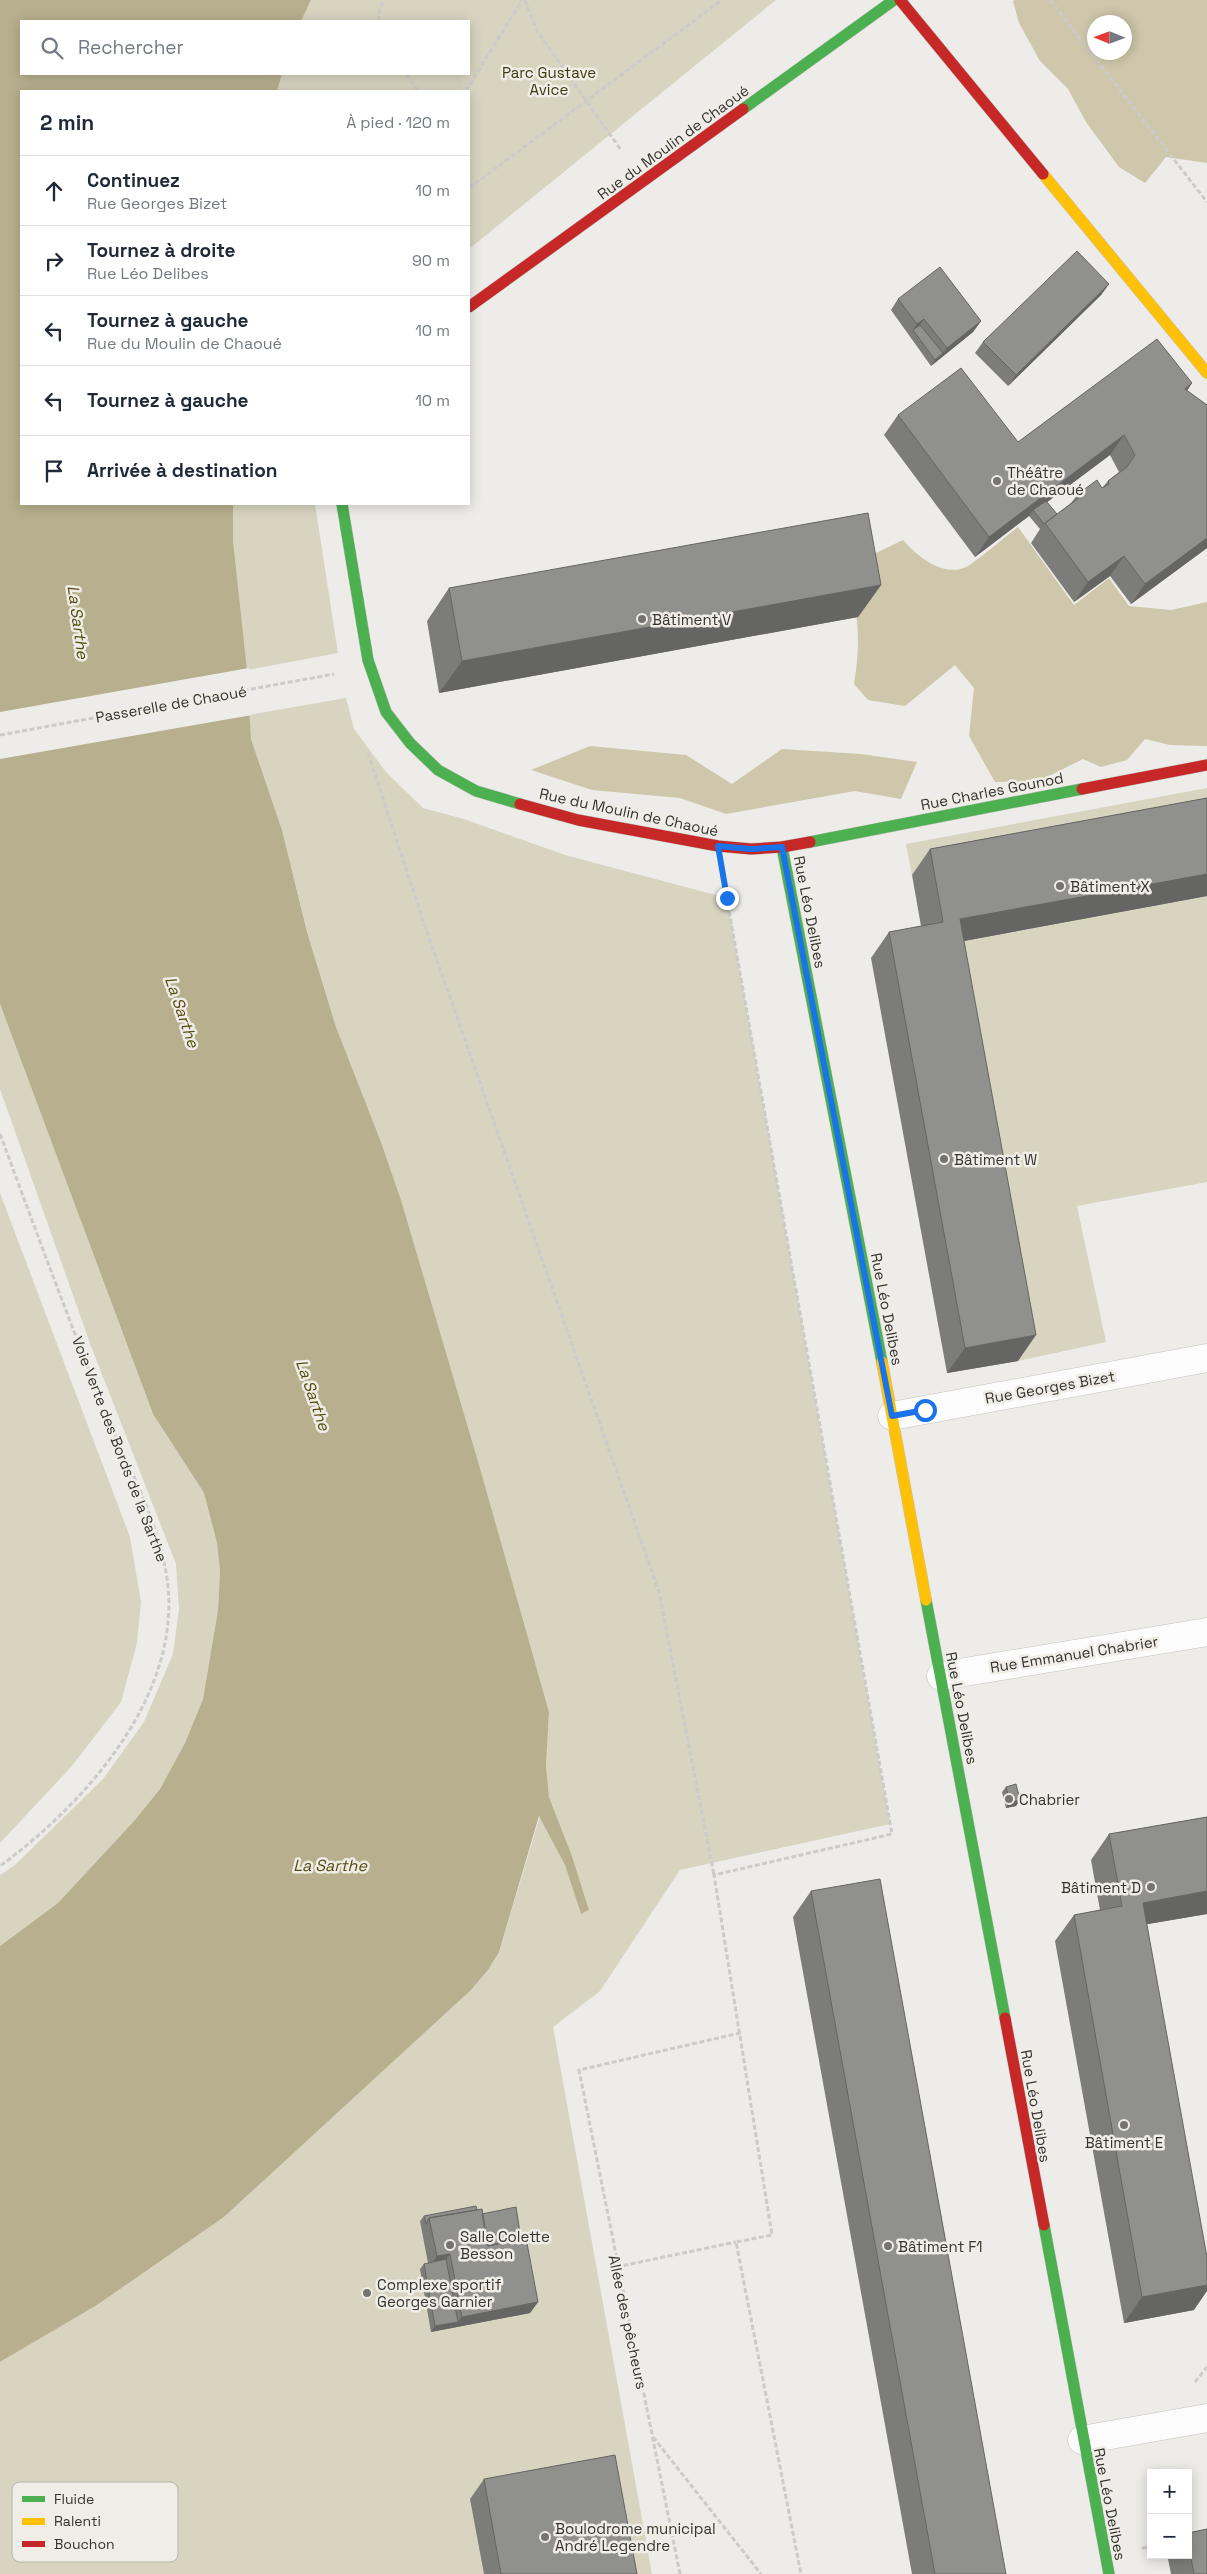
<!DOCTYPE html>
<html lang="fr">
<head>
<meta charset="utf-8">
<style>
  :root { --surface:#fff; --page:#f2f2f3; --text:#1f2937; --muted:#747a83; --line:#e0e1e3 }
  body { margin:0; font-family:"Space Grotesk",sans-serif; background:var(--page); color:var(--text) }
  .controls { position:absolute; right:15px; bottom:15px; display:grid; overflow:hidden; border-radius:0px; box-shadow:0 2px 12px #0003 }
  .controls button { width:45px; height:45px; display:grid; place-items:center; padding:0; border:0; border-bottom:1px solid var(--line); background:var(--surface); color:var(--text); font:25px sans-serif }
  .compass { position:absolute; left:1087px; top:15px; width:45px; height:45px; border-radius:50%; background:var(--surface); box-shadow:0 2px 12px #0003; rotate:271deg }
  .stop { position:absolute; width:15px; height:15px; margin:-11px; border:4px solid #1a73e8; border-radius:50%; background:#fff }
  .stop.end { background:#1a73e8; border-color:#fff; box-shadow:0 1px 5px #0008 }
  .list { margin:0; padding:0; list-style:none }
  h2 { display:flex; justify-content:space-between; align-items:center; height:65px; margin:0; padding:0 20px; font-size:21px }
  h2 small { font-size:16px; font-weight:400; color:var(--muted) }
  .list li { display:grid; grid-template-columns:32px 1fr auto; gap:15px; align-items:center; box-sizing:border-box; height:70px; padding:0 20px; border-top:1px solid var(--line) }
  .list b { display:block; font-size:19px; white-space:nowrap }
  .list p { margin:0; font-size:16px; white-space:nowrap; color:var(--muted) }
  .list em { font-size:16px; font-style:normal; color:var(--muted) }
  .icon { flex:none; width:28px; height:28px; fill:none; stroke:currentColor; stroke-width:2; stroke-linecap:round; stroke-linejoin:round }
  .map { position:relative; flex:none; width:1207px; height:2574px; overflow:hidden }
  .search { position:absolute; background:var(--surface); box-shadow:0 2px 12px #0003; left:20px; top:20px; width:450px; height:55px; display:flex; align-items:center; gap:12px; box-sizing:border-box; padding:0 18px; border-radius:0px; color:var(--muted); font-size:19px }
  .panel { position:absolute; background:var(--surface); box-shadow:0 2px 12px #0003; left:20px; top:90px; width:450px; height:415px; border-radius:0px }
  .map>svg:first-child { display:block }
  .green { fill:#d8d4c0 }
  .forest { fill:#cec7ab; fill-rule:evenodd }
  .water { fill:#b7af8e }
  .pier { fill:#edece8 }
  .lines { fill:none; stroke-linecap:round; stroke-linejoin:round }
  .street-casing { stroke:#c2c1be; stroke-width:29 }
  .fast-casing { stroke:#c2c1be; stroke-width:12 }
  .slow-casing { stroke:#c2c1be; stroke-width:12 }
  .jam-casing { stroke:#c2c1be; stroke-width:12 }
  .path { stroke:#cbcbc9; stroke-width:3; stroke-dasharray:5 2.5; stroke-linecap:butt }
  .street { stroke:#fcfcfc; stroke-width:28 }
  .fast { stroke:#4caf50; stroke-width:11 }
  .slow { stroke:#ffc107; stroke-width:11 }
  .jam { stroke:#c62828; stroke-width:11 }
  .wall { fill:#7c7c79; fill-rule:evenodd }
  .shaded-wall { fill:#656563 }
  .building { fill:#90908d; stroke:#656563 }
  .route { stroke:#1a73e8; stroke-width:6 }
  .poi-dot { fill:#757471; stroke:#efede6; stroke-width:2 }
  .labels { text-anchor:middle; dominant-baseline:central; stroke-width:5; stroke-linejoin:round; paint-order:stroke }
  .park-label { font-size:15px; fill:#413811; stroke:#efede6 }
  .street-label { font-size:15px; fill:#343431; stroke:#efede6 }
  .poi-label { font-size:15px; fill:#343431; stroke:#efede6; text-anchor:start }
  .water-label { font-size:16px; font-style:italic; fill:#574a11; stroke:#efede6 }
  .key { fill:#efede6; stroke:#b7b6b0; stroke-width:1 }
  .key-label { font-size:14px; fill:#343431 }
</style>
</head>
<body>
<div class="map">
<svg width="1207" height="2574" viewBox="0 0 1207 2574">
  <rect width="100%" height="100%" fill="#edece8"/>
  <path class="green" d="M 311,0 L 776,0 L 469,249 L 469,91 L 277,91 L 282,74 L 469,74 L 469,21 L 301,21 Z
    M 233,504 L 315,504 L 338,653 L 247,670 L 233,540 Z
    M 346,698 L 354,729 L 386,772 L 423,808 L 464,819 L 565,855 L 727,898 L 890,1824 L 680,1870 L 600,1991 L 553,2027 L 652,2574 L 0,2574 L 0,2362 L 97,2305 L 224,2217 L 471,1990 L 488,1970 L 499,1952 L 540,1816 L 565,1865 L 581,1914 L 589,1910 L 572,1856 L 549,1797 L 546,1765 L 549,1712 L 401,1200 L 381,1142 L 336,1027 L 307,932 L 282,830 L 251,739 L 249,715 Z
    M 1207,788 L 1207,821 L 912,875 L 906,844 Z
    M 1207,896 L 1207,1182 L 1077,1206 L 1106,1342 L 1018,1361 L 942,945 Z
    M 0,1004 L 153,1414 L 204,1493 L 217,1543 L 220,1571 L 218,1610 L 203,1699 L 185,1743 L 160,1789 L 134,1821 L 58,1903 L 0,1946 L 0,1875 L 15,1865 L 103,1779 L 144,1722 L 173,1654 L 179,1609 L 176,1564 L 91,1346 L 0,1089 Z
    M 0,1193 L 130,1537 L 141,1602 L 137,1643 L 121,1702 L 72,1766 L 0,1843 Z"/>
  <path class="forest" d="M 1015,0 L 1207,0 L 1207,163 L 1166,157 L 1145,183 L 1119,167 L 1086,122 L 1068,89 L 1040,61 L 1019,23 L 1013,1 ZM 1094,22 L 1124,22 L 1124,52 L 1094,52 Z
    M 1018,527 L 1074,605 L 1109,578 L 1129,606 L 1171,610 L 1207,602 L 1207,746 L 1170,745 L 1145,739 L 1127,760 L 1101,767 L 1083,759 L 1039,781 L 995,782 L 969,736 L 974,688 L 955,665 L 905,706 L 868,700 L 854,684 C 861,643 858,617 850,577 L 864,567 L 876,553 L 903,540 C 917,556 941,576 964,568 C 974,564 1007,535 1018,527 Z
    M 590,746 L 686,755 L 732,784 L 782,749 L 861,754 L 917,762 L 901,799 L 855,791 L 726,814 L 680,798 L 592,790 L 531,770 Z"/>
  <path class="water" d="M 0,0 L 311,0 L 301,21 L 21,21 L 21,74 L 282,74 L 277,91 L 21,91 L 21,504 L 233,504 L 233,540 L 247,670 L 251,739 L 282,830 L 307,932 L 336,1027 L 381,1142 L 401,1200 L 479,1465 L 549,1712 L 546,1765 L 549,1797 L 572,1856 L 589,1910 L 581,1914 L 565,1865 L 539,1816 L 499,1952 L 488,1970 L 471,1990 L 224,2217 L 97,2305 L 0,2362 L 0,1946 L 58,1903 L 134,1821 L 160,1789 L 185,1743 L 203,1699 L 218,1610 L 220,1571 L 217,1543 L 204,1493 L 153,1414 L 0,1004 Z"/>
  <path class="pier" d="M 249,668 L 252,715 L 0,759 L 0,712 Z"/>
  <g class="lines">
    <defs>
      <path id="street" d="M 892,1416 L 1207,1358
        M 941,1676 L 1207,1632
        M 1082,2440 L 1207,2418"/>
      <path id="fast" d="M 743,109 L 894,0
        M 342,504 L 368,660 L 386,712 L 410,743 L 438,770 L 476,791 L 520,804
        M 810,842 L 1082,789
        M 782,847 L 882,1362
        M 926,1600 L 1005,2018
        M 1044,2225 L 1109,2574"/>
      <path id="slow" d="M 1043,174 L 1207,373
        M 882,1362 L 926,1600"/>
      <path id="jam" d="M 900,0 L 1043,174
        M 469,307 L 743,109
        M 1082,789 L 1207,765
        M 520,804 L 578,820 L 718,846 L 751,849 L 782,847 L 810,842
        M 1005,2018 L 1044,2225"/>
    </defs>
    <use href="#street" class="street-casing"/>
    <use href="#fast" class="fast-casing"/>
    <use href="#slow" class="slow-casing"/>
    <use href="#jam" class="jam-casing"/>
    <path class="path" d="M 525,0 L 537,31 L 621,150
      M 1050,0 L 1207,202
      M 378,21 L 380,8 L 385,0
      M 406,74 L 418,91
      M 466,91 L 522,0
      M 469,188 L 722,0
      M 0,735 L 334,674
      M 368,753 L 426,929 L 659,1592 L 714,1875
      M 724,882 L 892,1834 L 714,1875 L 772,2235 L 736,2242 L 801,2574
      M 0,1134 C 33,1223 66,1312 101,1401 C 122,1456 154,1509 165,1567 C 190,1686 89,1801 0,1866
      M 616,2267 L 736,2242
      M 1195,2382 L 1207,2367
      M 653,2437 L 761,2574
      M 1142,2548 L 1151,2547
      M 680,2574 L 579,2070 L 740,2033"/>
    <use href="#street" class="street"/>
    <use href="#fast" class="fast"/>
    <use href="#slow" class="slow"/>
    <use href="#jam" class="jam"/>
  </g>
  <path class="wall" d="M 1109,284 L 1101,295 L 1008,386 L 975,353 L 983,342 Z
    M 898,299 L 981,321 L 973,332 L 931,366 L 891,310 Z
    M 1192,383 L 1187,391 L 1207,405 L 1207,548 L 1131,604 L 1110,576 L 1074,602 L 1031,543 L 1040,529 L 1029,516 L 975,557 L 884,435 L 898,415 L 1018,442 ZM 1110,455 L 1119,472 L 1108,481 L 1102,488 L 1078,494 L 1071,503 L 1057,514 L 1047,502 Z
    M 881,585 L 858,617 L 439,693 L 427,621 L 449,588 Z
    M 1207,798 L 1207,896 L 964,941 L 1018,1361 L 947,1373 L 871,958 L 889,932 L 921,926 L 912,875 L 930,849 Z
    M 1006,1787 L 1020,1800 L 1016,1806 L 1006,1808 L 1002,1792 Z
    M 1207,1817 L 1207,1914 L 1147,1924 L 1194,2310 L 1124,2323 L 1055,1941 L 1074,1915 L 1100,1910 L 1091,1860 L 1109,1834 Z
    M 811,1891 L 1006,2574 L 912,2574 L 793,1917 Z
    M 477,2210 L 521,2239 L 538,2302 L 530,2313 L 431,2332 L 420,2269 L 424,2264 L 428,2263 L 420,2221 L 424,2216 Z
    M 484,2479 L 637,2574 L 484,2574 L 470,2499 Z
    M 1188,2533 L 1207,2574 L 1171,2574 L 1168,2559 L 1171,2555 L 1188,2555 Z"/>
  <path class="shaded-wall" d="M 1109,284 L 1101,295 L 1008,386 L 1016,375 Z
    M 924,319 L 916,330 L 913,330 L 909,336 L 917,324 Z
    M 981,321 L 973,332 L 931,366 L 935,360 L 943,353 L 947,348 Z
    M 1192,383 L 1178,403 L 1185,389 Z
    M 1124,435 L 1110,455 L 1034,512 L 1033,510 L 1029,516 L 975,557 L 989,537 Z
    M 1207,538 L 1207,548 L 1131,604 L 1145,584 Z
    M 1124,556 L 1110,576 L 1074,602 L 1088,582 Z
    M 881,585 L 858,617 L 439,693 L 462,661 Z
    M 1207,874 L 1207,896 L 942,945 L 960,919 Z
    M 1036,1335 L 1018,1361 L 947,1373 L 965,1348 Z
    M 1020,1800 L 1016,1806 L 1006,1808 L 1010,1802 Z
    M 1207,1891 L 1207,1914 L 1125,1928 L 1143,1903 Z
    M 450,2254 L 442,2265 L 429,2268 L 437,2256 Z
    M 1207,2285 L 1207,2291 L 1194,2310 L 1124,2323 L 1142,2297 Z
    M 538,2302 L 530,2313 L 431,2332 L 435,2326 L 458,2322 L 462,2317 Z"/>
  <path class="building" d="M 1077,251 L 1109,284 L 1016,375 L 983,342 Z
    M 940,267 L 981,321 L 947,348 L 924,319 L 917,324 L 898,299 Z
    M 920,325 L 943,353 L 935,360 L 913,330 Z
    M 1157,339 L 1192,383 L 1185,389 L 1207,405 L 1207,538 L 1145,584 L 1124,556 L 1088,582 L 1045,523 L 1080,497 L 1078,494 L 1097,480 L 1102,488 L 1109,484 L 1108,481 L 1127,467 L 1135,455 L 1124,435 L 989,537 L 898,415 L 961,368 L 1018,442 Z
    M 1046,501 L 1057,514 L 1044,524 L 1033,510 Z
    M 868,513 L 881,585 L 462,661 L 449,588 Z
    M 1207,798 L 1207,874 L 960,919 L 1036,1335 L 965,1348 L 889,932 L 943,922 L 930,849 Z
    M 1016,1784 L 1020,1800 L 1010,1802 L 1006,1787 Z
    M 1207,1817 L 1207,1891 L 1143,1903 L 1207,2257 L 1207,2285 L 1142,2297 L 1074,1915 L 1122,1906 L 1109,1834 Z
    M 880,1879 L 1006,2574 L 935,2574 L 811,1891 Z
    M 476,2206 L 477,2210 L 429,2218 L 426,2224 L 424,2216 Z
    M 516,2207 L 521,2239 L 488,2246 L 482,2214 Z
    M 482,2209 L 488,2246 L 526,2238 L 538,2302 L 462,2317 L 450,2254 L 437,2256 L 429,2218 Z
    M 446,2259 L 458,2322 L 435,2326 L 424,2264 Z
    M 615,2455 L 637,2574 L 501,2574 L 484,2479 Z
    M 1207,2529 L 1207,2574 L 1194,2574 L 1188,2542 L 1188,2533 Z"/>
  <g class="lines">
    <path class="route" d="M 727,898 L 718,846 L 751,849 L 782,847 L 892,1416 L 925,1410"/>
  </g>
  <g class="poi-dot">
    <circle cx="997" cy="481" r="5"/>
    <circle cx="642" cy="619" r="5"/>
    <circle cx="1060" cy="886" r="5"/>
    <circle cx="944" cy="1159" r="5"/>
    <circle cx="1009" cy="1799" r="5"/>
    <circle cx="1151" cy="1887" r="5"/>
    <circle cx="1124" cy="2125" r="5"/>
    <circle cx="450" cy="2245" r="5"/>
    <circle cx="888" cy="2246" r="5"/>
    <circle cx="367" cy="2293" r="5"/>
    <circle cx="545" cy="2537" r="5"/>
  </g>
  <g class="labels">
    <g class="park-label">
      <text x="549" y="72">Parc Gustave<tspan x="549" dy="17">Avice</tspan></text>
    </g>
    <g class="street-label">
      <text transform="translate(673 142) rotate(-36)">Rue du Moulin de Chaoué</text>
      <text transform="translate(171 704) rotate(-10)">Passerelle de Chaoué</text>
      <text transform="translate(992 791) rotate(-11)">Rue Charles Gounod</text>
      <text transform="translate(629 812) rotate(12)">Rue du Moulin de Chaoué</text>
      <text transform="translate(810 912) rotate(79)">Rue Léo Delibes</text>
      <text transform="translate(887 1309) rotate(79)">Rue Léo Delibes</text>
      <text transform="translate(1050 1387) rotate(-10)">Rue Georges Bizet</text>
      <text transform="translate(120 1449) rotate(69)">Voie Verte des Bords de la Sarthe</text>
      <text transform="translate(1074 1654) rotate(-9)">Rue Emmanuel Chabrier</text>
      <text transform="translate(962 1708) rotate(79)">Rue Léo Delibes</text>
      <text transform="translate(1036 2106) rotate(80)">Rue Léo Delibes</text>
      <text transform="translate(628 2322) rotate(78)">Allée des pêcheurs</text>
      <text transform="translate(1110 2504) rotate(79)">Rue Léo Delibes</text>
    </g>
    <g class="poi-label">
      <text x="1007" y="472">Théâtre<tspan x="1007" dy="17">de Chaoué</tspan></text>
      <text x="652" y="619">Bâtiment V</text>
      <text x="1070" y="886">Bâtiment X</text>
      <text x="954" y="1159">Bâtiment W</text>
      <text x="1019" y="1799">Chabrier</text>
      <text x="1141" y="1887" text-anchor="end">Bâtiment D</text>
      <text x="1124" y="2142" text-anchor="middle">Bâtiment E</text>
      <text x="460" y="2236">Salle Colette<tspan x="460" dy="17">Besson</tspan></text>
      <text x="898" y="2246">Bâtiment F1</text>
      <text x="377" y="2284">Complexe sportif<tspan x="377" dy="17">Georges Garnier</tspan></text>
      <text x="555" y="2528">Boulodrome municipal<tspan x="555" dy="17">André Legendre</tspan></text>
    </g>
    <g class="water-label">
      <text transform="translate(78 622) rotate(82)">La Sarthe</text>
      <text transform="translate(182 1012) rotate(71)">La Sarthe</text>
      <text transform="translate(313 1395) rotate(71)">La Sarthe</text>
      <text x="330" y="1865">La Sarthe</text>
    </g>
  </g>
  <rect x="12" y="2482" width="166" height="80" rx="8" class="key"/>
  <rect x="22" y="2496" width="23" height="6" fill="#4caf50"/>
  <rect x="22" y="2518" width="23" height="7" fill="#ffc107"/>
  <rect x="22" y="2541" width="23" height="6" fill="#c62828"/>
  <g class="key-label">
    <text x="54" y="2504">Fluide</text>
    <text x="54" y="2526">Ralenti</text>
    <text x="54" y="2549">Bouchon</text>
  </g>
</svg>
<div class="controls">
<button>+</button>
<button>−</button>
</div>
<svg class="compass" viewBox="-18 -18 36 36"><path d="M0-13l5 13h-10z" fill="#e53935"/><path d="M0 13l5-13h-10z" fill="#747a83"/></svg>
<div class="stop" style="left:925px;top:1410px"></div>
<div class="stop end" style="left:727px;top:898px"></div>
<div class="search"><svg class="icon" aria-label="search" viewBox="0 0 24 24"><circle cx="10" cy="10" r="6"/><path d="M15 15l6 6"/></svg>Rechercher</div>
<section class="panel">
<h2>2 min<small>À pied · 120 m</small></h2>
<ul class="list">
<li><svg class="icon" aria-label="ahead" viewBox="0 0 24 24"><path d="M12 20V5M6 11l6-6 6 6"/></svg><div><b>Continuez</b><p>Rue Georges Bizet</p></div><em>10 m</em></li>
<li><svg class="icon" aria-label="right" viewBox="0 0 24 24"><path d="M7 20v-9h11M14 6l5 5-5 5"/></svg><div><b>Tournez à droite</b><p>Rue Léo Delibes</p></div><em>90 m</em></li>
<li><svg class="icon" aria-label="left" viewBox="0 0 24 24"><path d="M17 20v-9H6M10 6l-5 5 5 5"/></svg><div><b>Tournez à gauche</b><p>Rue du Moulin de Chaoué</p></div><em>10 m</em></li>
<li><svg class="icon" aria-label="left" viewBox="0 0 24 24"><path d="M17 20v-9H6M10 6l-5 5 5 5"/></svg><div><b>Tournez à gauche</b></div><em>10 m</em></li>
<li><svg class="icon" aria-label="arrive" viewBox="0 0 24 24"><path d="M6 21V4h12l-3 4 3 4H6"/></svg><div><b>Arrivée à destination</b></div></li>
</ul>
</section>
</div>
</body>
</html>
